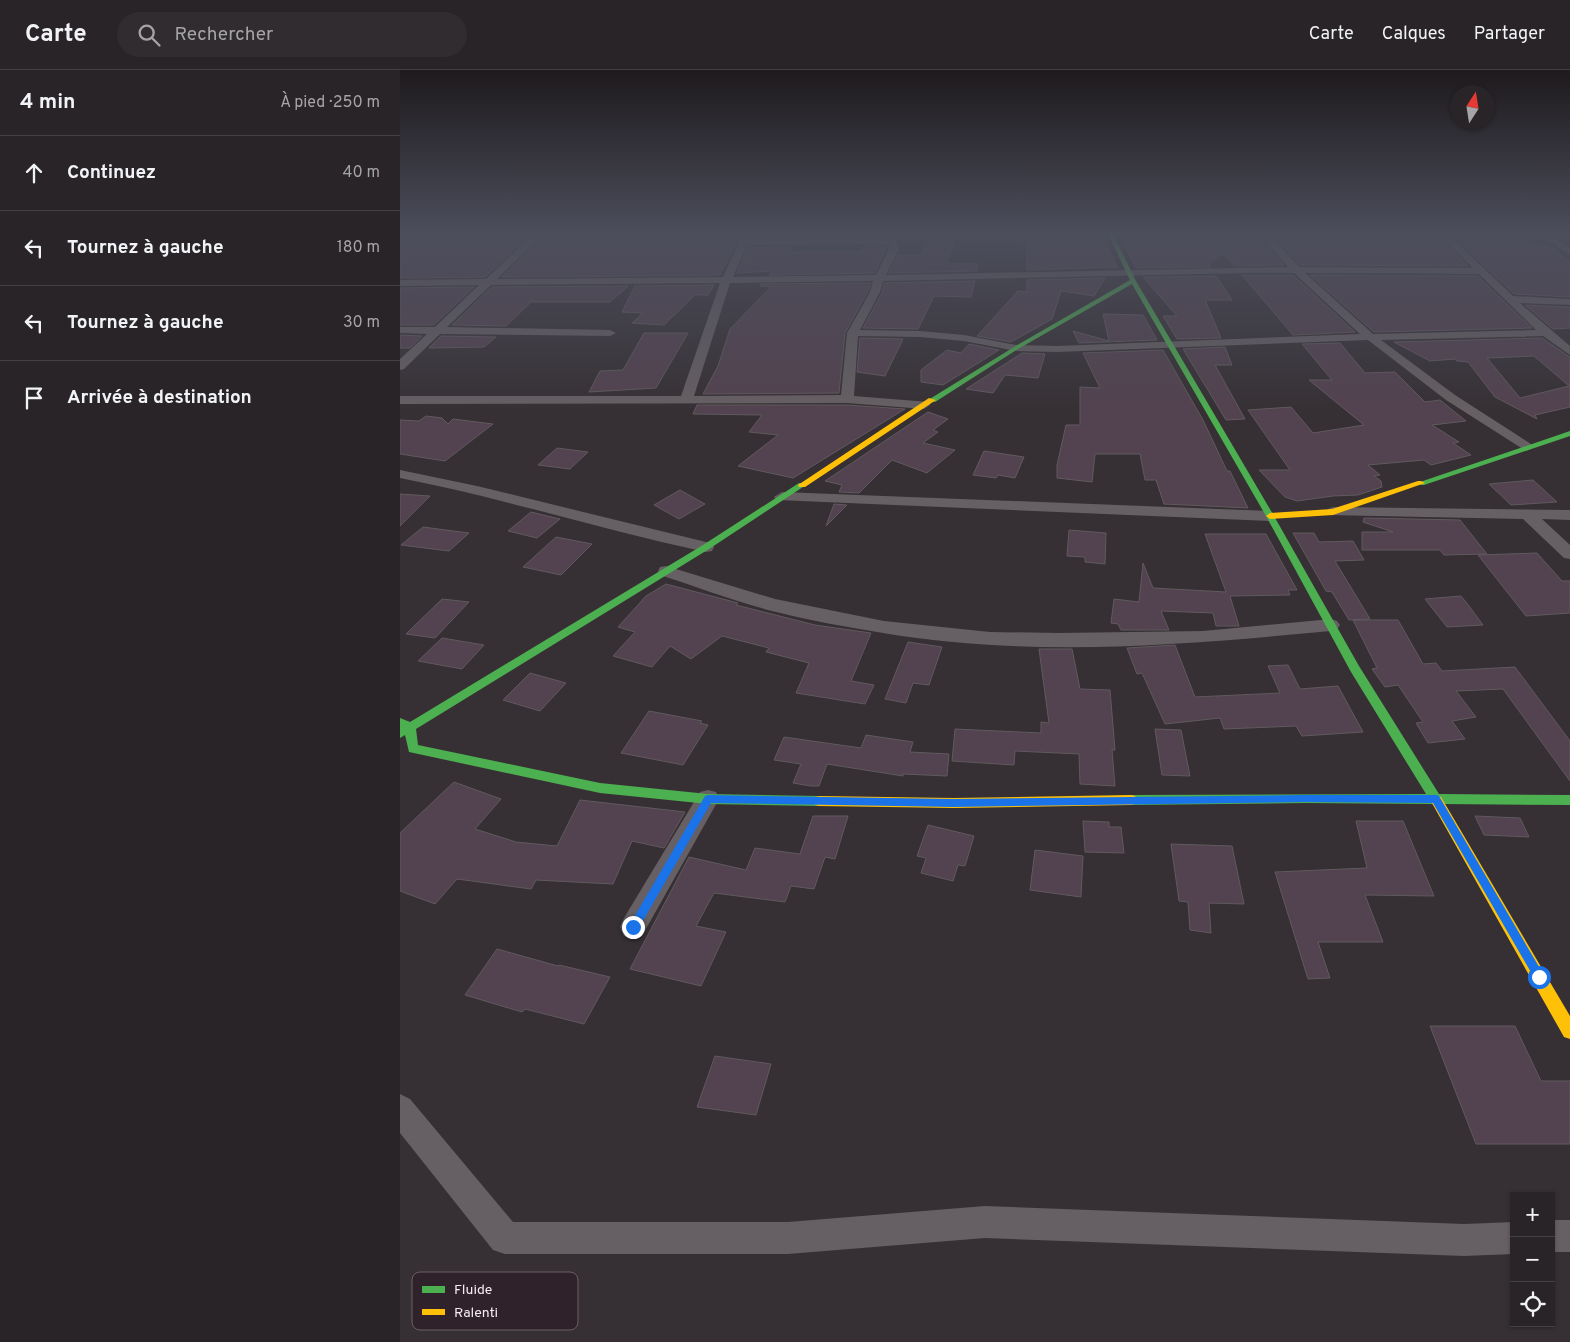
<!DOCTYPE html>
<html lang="fr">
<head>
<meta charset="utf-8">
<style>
  :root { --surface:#282427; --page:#302c2f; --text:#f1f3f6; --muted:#a5a4a7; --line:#444144 }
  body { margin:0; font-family:Overpass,sans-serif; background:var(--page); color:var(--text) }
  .controls { position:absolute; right:15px; bottom:15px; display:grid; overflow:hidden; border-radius:0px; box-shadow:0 1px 4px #0004 }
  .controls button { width:45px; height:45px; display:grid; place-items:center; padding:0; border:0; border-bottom:1px solid var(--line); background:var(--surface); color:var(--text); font:25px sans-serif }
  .compass { position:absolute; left:1050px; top:15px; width:45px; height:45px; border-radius:50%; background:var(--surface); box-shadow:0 1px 4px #0004; rotate:12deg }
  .stop { position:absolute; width:15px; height:15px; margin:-11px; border:4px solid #1a73e8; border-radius:50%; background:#fff }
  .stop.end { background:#1a73e8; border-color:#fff; box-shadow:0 1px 5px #0008 }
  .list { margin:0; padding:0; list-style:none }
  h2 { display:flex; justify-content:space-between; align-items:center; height:65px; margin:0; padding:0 20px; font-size:21px }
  h2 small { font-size:16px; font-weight:400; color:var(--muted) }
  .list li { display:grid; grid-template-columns:32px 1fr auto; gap:15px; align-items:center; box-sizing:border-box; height:75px; padding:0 20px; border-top:1px solid var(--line) }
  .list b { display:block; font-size:19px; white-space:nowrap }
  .list em { font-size:16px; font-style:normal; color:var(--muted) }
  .icon { flex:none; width:28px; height:28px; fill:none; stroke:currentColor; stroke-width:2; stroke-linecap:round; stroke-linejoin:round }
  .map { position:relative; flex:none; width:1170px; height:1272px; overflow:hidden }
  header { display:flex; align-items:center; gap:30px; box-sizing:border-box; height:70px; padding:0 25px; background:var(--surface); border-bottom:1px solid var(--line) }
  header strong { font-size:24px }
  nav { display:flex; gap:28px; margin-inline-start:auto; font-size:18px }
  .search { width:350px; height:45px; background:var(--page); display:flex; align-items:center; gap:12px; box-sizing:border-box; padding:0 18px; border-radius:28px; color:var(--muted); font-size:19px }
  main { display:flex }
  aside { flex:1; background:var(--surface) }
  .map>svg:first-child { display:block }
  .green { fill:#592e4d }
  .building { fill:#53424f; stroke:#605a5e; fill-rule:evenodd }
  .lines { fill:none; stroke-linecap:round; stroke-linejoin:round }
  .street { fill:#665f63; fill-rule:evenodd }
  .fast { fill:#4caf50; fill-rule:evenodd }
  .slow { fill:#ffc107; fill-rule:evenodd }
  .route { fill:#1a73e8 }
  .key { fill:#30222b; stroke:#6b5e66; stroke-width:1 }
  .key-label { font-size:14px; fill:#f5ebf1 }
</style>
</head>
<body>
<header>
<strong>Carte</strong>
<div class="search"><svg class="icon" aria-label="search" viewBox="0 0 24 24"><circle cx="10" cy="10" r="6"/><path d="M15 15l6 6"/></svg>Rechercher</div>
<nav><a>Carte</a><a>Calques</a><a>Partager</a></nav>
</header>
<main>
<aside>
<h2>4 min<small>À pied · 250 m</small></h2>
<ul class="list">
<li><svg class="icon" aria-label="ahead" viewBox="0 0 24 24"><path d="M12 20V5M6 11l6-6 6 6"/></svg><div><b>Continuez</b></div><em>40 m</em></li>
<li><svg class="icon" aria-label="left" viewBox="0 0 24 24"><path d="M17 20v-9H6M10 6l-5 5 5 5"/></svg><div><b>Tournez à gauche</b></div><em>180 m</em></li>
<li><svg class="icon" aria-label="left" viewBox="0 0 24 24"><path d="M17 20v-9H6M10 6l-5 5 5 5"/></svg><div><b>Tournez à gauche</b></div><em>30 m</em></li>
<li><svg class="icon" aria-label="arrive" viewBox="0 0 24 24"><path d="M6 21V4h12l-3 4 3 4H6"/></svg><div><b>Arrivée à destination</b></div></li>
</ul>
</aside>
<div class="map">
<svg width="1170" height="1272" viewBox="0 0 1170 1272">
  <rect width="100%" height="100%" fill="#363034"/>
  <path class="green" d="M 405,164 L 487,164 L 484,171 L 401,169 Z"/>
  <path class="building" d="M 16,164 L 50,164 L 49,165 L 131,164 L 85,207 L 0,208 L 0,174 Z
    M 145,164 L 341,164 L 320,205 L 239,206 L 241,203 L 238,206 L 102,207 Z
    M 353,164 L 399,164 L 398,167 L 352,167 Z
    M 627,164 L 702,164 L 717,197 L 627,200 Z
    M 718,164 L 802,166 L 801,164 L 859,164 L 884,195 L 834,196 L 823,183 L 809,194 L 810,197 L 736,198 Z
    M 873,164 L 922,164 L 924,167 L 974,169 L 971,164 L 1040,167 L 1068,196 L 900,195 Z
    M 1054,167 L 1105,169 L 1108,173 L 1152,176 L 1170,192 L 1170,227 L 1114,224 Z
    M 526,172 L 554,172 L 547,193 L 578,194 L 577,201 L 489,203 L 498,185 L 521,185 Z
    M 463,176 L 487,176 L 475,203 L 369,205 L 371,201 L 337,203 L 348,177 L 393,177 L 391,182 L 462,181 Z
    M 842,205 L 893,205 L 955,262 L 893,265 Z
    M 910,205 L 1078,206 L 1132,258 L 974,262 Z
    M 816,206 L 832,230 L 805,230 L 821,268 L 777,269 L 763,246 L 777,246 L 743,207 Z
    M 705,208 L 694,226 L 661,221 L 652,249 L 611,272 L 577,266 L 618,221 L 627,222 L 627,210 Z
    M 575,211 L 571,227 L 534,226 L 518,259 L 463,258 L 482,223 L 484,213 Z
    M 471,213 L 468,221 L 445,263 L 439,323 L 303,324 L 318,296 L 330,259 L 371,217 L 360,216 L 361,214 Z
    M 314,215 L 308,225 L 295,225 L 264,255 L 232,253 L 243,243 L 222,242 L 235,216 Z
    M 228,216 L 210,232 L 131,232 L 106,256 L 52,255 L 92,217 Z
    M 74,217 L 34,255 L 0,255 L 0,218 Z
    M 1125,235 L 1170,237 L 1170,258 L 1153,259 Z
    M 703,244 L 743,245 L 757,270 L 679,273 L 673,261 L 709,271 Z
    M 244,263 L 288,263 L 256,318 L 189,322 L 200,301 L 223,300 Z
    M 0,265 L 22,266 L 10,278 L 0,278 Z
    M 41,266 L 96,267 L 84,277 L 29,278 Z
    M 460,268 L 503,269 L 485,306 L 457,302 Z
    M 1142,268 L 1170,287 L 1170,337 L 1135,345 L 1137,349 L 1095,327 L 1068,292 L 1057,291 L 1055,289 L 1030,291 L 994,272 ZM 1134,286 L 1169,316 L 1120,328 L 1087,288 Z
    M 940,273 L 965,303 L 995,302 L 1025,332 L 1040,330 L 1066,351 L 1032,355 L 1059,372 L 1053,373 L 1071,385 L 1031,395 L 1024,390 L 968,395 L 980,405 L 974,406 L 981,411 L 982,417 L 958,425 L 933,426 L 897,431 L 885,427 L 859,400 L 890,400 L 848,340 L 891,337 L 913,363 L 964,355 L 909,310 L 932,310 L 902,274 Z
    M 569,274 L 599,280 L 543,315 L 521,312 L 521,300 L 547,280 L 561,283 Z
    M 825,277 L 832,295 L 815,295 L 845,349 L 826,350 L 783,279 Z
    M 763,280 L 803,350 L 827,401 L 830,401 L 848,438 L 764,434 L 756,410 L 745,410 L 740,384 L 695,384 L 692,412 L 657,408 L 657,395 L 666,355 L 680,355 L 680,317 L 700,318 L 683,283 Z
    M 622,283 L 645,284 L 638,308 L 605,305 L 593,323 L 566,319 Z
    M 297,335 L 447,335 L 505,339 L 393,408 L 338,396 L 378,365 L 349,362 L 362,345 L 293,344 Z
    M 528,342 L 548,349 L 533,360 L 538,362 L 523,373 L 555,380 L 527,403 L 492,390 L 459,423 L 439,422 L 442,415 L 425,411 Z
    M 26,346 L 42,348 L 48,354 L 53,349 L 93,354 L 45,391 L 0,384 L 0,350 L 19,351 Z
    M 157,378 L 188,382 L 170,399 L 138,395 Z
    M 584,381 L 624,387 L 615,408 L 598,405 L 596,408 L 573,405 Z
    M 1133,410 L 1157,432 L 1111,435 L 1089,414 Z
    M 280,420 L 305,434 L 279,449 L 254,435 Z
    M 0,424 L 30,426 L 0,456 Z
    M 434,434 L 447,435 L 426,456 Z
    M 131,442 L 160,449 L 137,468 L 108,461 Z
    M 964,448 L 1060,450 L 1087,484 L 1044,485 L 1040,480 L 962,480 L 962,462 L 993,462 L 963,452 Z
    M 23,457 L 69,463 L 49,481 L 1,475 Z
    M 669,460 L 706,463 L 705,494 L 685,492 L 685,487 L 667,486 Z
    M 893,463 L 914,463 L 919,472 L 953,471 L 964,490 L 935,491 L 970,549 L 949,550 L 932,522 L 926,521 Z
    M 805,464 L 866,464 L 897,520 L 888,520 L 890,525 L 830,526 L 839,556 L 816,556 L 813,543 L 761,541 L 769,560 L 721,560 L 718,554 L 711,553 L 714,529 L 739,532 L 743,493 L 753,518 L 826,522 Z
    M 156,467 L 192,474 L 161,505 L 123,497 Z
    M 1137,483 L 1162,511 L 1170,511 L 1170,543 L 1126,546 L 1078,485 Z
    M 266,514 L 338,533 L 336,535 L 415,555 L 471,563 L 451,611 L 474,615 L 465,634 L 396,623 L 409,593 L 366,582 L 369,578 L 322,566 L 291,589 L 270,576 L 252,597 L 213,586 L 235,562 L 218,557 L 246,526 Z
    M 1061,526 L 1069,536 L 1083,555 L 1047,557 L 1025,529 Z
    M 42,529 L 69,532 L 35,568 L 6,564 Z
    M 953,550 L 998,550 L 1023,594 L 1036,593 L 1042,601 L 1115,597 L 1170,671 L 1170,711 L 1103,619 L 1056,621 L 1076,647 L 1052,651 L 1065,669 L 1028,673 L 1016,653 L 1023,652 L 998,615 L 985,617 L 972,599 L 977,598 Z
    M 42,568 L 84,575 L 62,599 L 18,591 Z
    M 508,572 L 542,577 L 529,615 L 513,613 L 506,633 L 485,629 Z
    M 775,575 L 795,627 L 880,623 L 868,596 L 888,595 L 900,619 L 938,616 L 963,662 L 902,666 L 896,656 L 824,659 L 820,648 L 765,654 L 742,603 L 737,604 L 727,578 Z
    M 639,579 L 672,579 L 680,619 L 710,620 L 715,680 L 712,680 L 715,716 L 680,714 L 679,684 L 615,681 L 614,695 L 552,691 L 555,659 L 641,663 L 641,652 L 649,653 Z
    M 130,603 L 166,613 L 140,641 L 103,630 Z
    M 249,641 L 302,651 L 300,653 L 308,655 L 283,695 L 221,683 Z
    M 755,659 L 781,660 L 790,706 L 762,705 Z
    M 466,665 L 513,672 L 510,682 L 549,684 L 547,706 L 503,704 L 503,706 L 427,694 L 419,716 L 411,716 L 393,713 L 401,694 L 374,690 L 384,667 L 461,678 Z
    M 54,712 L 101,729 L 75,759 L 116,772 L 157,776 L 180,730 L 285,742 L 264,778 L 232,771 L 213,814 L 136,810 L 131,819 L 57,809 L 35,834 L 0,821 L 0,763 Z
    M 413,746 L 448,746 L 435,789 L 425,787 L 414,819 L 391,816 L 385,832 L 314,823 L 296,856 L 326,862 L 301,916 L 230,899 L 289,787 L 346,800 L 355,778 L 400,784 Z
    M 1075,746 L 1120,748 L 1129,767 L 1084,765 Z
    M 683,751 L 709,752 L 709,757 L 721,757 L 724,783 L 685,782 Z
    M 956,751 L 1003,751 L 1034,826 L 965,825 L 983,872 L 918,872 L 930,908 L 908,909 L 875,802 L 967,798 Z
    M 528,755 L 574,766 L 565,796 L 558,795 L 553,811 L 521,803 L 526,788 L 517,786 Z
    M 771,774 L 832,776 L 844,834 L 809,833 L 811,863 L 790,860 L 788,832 L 779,831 Z
    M 635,780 L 683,786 L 681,827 L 630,820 Z
    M 97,879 L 158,896 L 159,895 L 210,907 L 184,954 L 125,939 L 122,942 L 65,925 Z
    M 1030,956 L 1115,956 L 1141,1011 L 1170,1011 L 1170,1074 L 1076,1074 Z
    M 315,986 L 371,994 L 356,1045 L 297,1037 Z"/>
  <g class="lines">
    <path class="street" d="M 134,164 L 143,164 L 97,209 L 323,207 L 343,164 L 351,164 L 349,169 L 496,169 L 499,179 L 486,205 L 888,197 L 861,164 L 870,164 L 899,197 L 1073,198 L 1039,164 L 1048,164 L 1113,226 L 1170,229 L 1170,235 L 1120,233 L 1170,276 L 1170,285 L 1143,266 L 981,270 L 1055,325 L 1131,374 L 1133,377 L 1126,381 L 1046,330 L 968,270 L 657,282 L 616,281 L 564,271 L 520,267 L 458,266 L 454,326 L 529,332 L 530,335 L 524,339 L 447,333 L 0,334 L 0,326 L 281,326 L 320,213 L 91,215 L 47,257 L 210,260 L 216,263 L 210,266 L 40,264 L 4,299 L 0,300 L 0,289 L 27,264 L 0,263 L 0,257 L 35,257 L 79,215 L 0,216 L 0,210 L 86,209 ZM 489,174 L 489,179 L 476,205 L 333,207 L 347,175 ZM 847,203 L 894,203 L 960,264 L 657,276 L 616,275 L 564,265 L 520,261 L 460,260 L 480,222 L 483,211 ZM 905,203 L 1079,204 L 1136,260 L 973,264 ZM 473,211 L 470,222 L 447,263 L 441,325 L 294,326 L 330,213 Z
      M 1138,164 L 1148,164 L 1170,178 L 1170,185 Z
      M 0,400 L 77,416 L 306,472 L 312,473 L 314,477 L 312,481 L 306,482 C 203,460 103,428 0,408 Z
      M 382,422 L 870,441 L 878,446 L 870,451 L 377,430 L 374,427 Z
      M 933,437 L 1170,440 L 1170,450 L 1142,449 L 1170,475 L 1170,489 L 1164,488 L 1123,449 L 928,445 L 925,442 L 928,439 Z
      M 266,496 L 375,529 L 484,551 L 590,562 L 660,563 L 803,561 L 931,549 L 937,551 L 940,555 L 937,559 L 931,561 C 783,575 630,588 483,563 C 446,557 408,550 372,541 C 334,531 297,517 260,505 L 258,501 L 260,497 Z
      M 308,720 L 316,722 L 319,729 L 242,866 L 233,869 L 224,866 L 220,857 L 224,848 L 300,722 Z
      M 0,1024 L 10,1029 L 113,1152 L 388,1152 L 585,1136 L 1064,1154 L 1114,1152 L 1114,1184 L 1064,1186 L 585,1168 L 388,1184 L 105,1184 L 93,1180 L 0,1063 Z
      M 1151,1150 L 1170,1150 L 1170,1182 L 1151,1182 Z"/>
    <path class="fast" d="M 708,164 L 713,164 L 736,211 L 874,446 L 959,596 L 1039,724 L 1170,725 L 1170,735 L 1042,734 L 1037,736 L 1032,734 L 905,733 L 731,735 L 727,734 L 725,730 L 727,726 L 731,725 L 1026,724 L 951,602 L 866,446 L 732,214 L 618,279 L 535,332 L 528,330 L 614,277 L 730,210 Z
      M 1170,361 L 1170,366 L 1024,415 L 1021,415 L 1017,413 Z
      M 399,413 L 405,413 L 406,415 L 309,479 L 16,659 L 18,675 L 200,713 L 308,724 L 419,726 L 423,727 L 425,731 L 423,735 L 419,736 L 308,734 L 200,723 L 9,682 L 5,665 L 0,668 L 0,648 L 10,652 L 303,475 Z"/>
    <path class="slow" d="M 529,328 L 536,330 L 405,417 L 399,417 L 398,415 Z
      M 1018,411 L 1021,411 L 1025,413 L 933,445 L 870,449 L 866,446 L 870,443 L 932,439 Z
      M 731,725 L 735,726 L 737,730 L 735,734 L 731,735 L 554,738 L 419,736 L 415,735 L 413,731 L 415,727 L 419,726 L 554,728 Z
      M 1037,726 L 1041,727 L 1170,946 L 1170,969 L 1164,967 L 1033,735 L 1031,731 L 1033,727 Z"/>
  </g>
  <linearGradient id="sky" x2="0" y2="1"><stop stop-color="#1e1a1d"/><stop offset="0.48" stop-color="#4c4e5c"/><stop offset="1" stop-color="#4c4e5c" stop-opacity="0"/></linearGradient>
  <rect width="1170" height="342" fill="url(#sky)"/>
  <path class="route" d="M 308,725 L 554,729 L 905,725 L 1036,725 L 1039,726 L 1145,907 L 1143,911 L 1136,911 L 1033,733 L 905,732 L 554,737 L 311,733 L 237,861 L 230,861 L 230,854 L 305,726 Z"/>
  <rect x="12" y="1202" width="166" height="58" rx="8" class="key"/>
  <rect x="22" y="1216" width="23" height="7" fill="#4caf50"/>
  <rect x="22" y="1239" width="23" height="6" fill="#ffc107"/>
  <g class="key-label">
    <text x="54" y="1224">Fluide</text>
    <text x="54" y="1247">Ralenti</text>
  </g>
</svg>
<div class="controls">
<button>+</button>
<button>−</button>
<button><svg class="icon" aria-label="locate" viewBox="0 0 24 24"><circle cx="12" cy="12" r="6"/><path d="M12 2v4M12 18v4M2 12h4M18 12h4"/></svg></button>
</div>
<svg class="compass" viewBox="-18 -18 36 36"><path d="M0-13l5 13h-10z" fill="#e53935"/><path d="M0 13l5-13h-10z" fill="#a5a4a7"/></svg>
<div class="stop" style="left:1139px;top:907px"></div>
<div class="stop end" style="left:233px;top:857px"></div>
</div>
</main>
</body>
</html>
